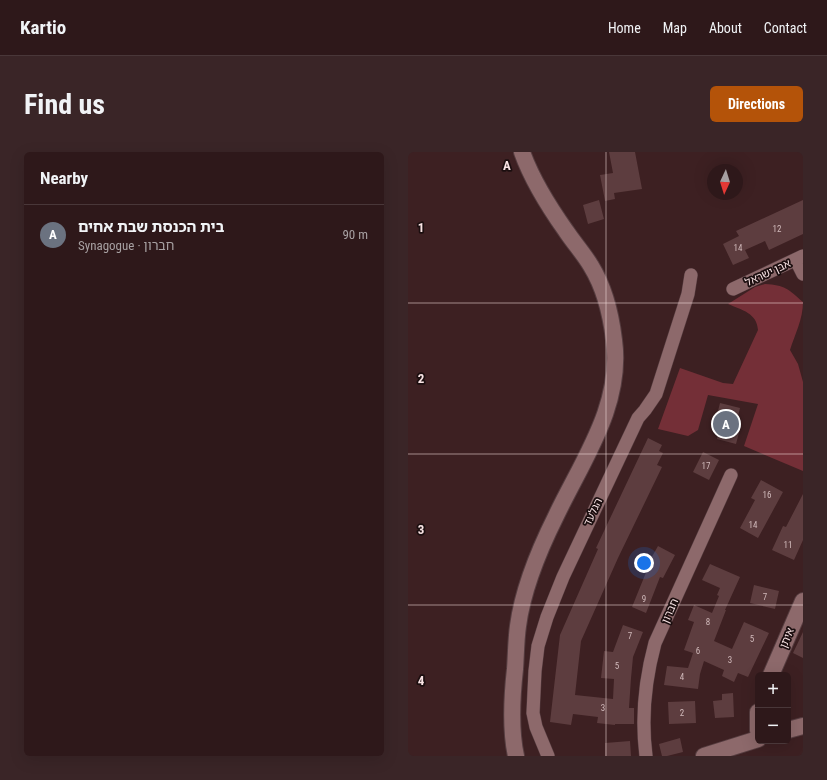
<!DOCTYPE html>
<html lang="en">
<head>
<meta charset="utf-8">
<style>
  :root { --surface:#2e181a; --page:#3a2527; --text:#f1f3f6; --muted:#a7a0a2; --line:#493739; --accent:#b45309 }
  body { margin:0; font-family:"Roboto Condensed","Noto Sans Hebrew",sans-serif; background:var(--page); color:var(--text) }
  .controls { position:absolute; right:12px; bottom:12px; display:grid; overflow:hidden; border-radius:6px; box-shadow:0 4px 16px #0002 }
  .controls button { width:36px; height:36px; display:grid; place-items:center; padding:0; border:0; border-bottom:1px solid var(--line); background:var(--surface); color:var(--text); font:20px sans-serif }
  .compass { position:absolute; left:299px; top:12px; width:36px; height:36px; border-radius:50%; background:var(--surface); box-shadow:0 4px 16px #0002; rotate:184deg }
  .you { position:absolute; left:236px; top:411px; width:14px; height:14px; margin:-10px; border:3px solid #fff; border-radius:50%; background:#1a73e8; box-shadow:0 0 0 6px #1a73e833 }
  .badge { display:grid; place-items:center; width:26px; height:26px; border-radius:50%; background:var(--accent); color:#fff; font-size:13px; font-weight:700 }
  .pin { position:absolute; translate:-50% -50%; border:2px solid #fff; box-shadow:0 1px 4px #0006 }
  .list { margin:0; padding:0; list-style:none }
  h2 { display:flex; justify-content:space-between; align-items:center; height:52px; margin:0; padding:0 16px; font-size:17px }
  h2 small { font-size:13px; font-weight:400; color:var(--muted) }
  .list li { display:grid; grid-template-columns:26px 1fr auto; gap:12px; align-items:center; box-sizing:border-box; height:60px; padding:0 16px; border-top:1px solid var(--line) }
  .list b { display:block; font-size:15px; white-space:nowrap }
  .list p { margin:0; font-size:13px; white-space:nowrap; color:var(--muted) }
  .list em { font-size:13px; font-style:normal; color:var(--muted) }
  .map { position:relative; flex:none; width:395px; height:604px; overflow:hidden; border-radius:6px }
  header { display:flex; align-items:center; gap:24px; box-sizing:border-box; height:56px; padding:0 20px; background:var(--surface); border-bottom:1px solid var(--line) }
  header strong { font-size:19px }
  nav { display:flex; gap:22px; margin-inline-start:auto; font-size:14px }
  .intro { display:flex; align-items:center; justify-content:space-between; box-sizing:border-box; height:96px; padding:0 24px }
  h1 { margin:0; font-size:28px }
  .button { padding:10px 18px; border-radius:6px; background:var(--accent); color:#fff; font-size:14px; font-weight:700 }
  main { display:flex; gap:24px; padding:0 24px }
  aside { flex:1; background:var(--surface); border-radius:6px; box-shadow:0 4px 16px #0002 }
  .map>svg:first-child { display:block }
  .green { fill:#742f37 }
  .building { fill:#5d3d3f }
  .lines { fill:none; stroke-linecap:round; stroke-linejoin:round }
  .minor-casing { stroke:#563d40; stroke-width:14 }
  .tertiary-casing { stroke:#563d40; stroke-width:18 }
  .minor { stroke:#8d696b; stroke-width:13 }
  .tertiary { stroke:#8d696b; stroke-width:16 }
  .grid { fill:none; stroke:#f8e3e4; stroke-width:1; stroke-opacity:0.55 }
  .labels { text-anchor:middle; dominant-baseline:central; stroke-width:3.5; stroke-linejoin:round; paint-order:stroke }
  .number-label { font-size:9px; fill:#d1babb }
  .street-label { font-size:11px; fill:#f8e3e4; stroke:#1b0e0f }
  .grid-label { font-size:13px; text-anchor:middle; font-weight:bold; fill:#f8e3e4; stroke:#1b0e0f; stroke-width:3.5; stroke-linejoin:round; paint-order:stroke }
</style>
</head>
<body>
<header>
<strong>Kartio</strong>
<nav><a>Home</a><a>Map</a><a>About</a><a>Contact</a></nav>
</header>
<div class="intro"><h1>Find us</h1><a class="button">Directions</a></div>
<main>
<aside>
<h2>Nearby<small></small></h2>
<ul class="list">
<li><span class="badge" style="background:#6b7280">A</span><div><b>בית הכנסת שבת אחים</b><p>Synagogue · חברון</p></div><em>90 m</em></li>
</ul>
</aside>
<div class="map">
<svg width="395" height="604" viewBox="0 0 395 604">
  <rect width="100%" height="100%" fill="#3d2022"/>
  <path class="green" d="M 357,132 C 377,133 380,137 395,150 C 395,167 387,182 382,198 L 390,212 L 395,230 L 395,319 L 336,294 L 350,252 L 300,243 L 290,278 L 280,284 L 250,277 L 272,216 L 315,231 L 325,232 L 350,178 C 349,161 334,158 320,152 L 347,135 Z"/>
  <path class="building" d="M 201,0 L 227,0 L 234,37 L 206,41 L 207,47 L 197,49 L 192,23 L 205,21 Z
    M 191,48 L 196,67 L 180,72 L 175,53 Z
    M 395,48 L 395,82 L 361,98 L 357,89 L 337,98 L 341,106 L 325,113 L 315,92 L 331,84 L 328,79 Z
    M 312,251 L 332,256 L 328,272 L 333,273 L 328,292 L 309,287 L 312,277 L 306,275 Z
    M 240,286 L 254,293 L 251,299 L 255,301 L 249,313 L 254,315 L 210,406 L 173,489 L 167,543 L 205,547 L 206,527 L 193,526 L 196,499 L 205,500 L 215,473 L 235,480 L 225,505 L 223,526 L 221,556 L 226,556 L 226,572 L 207,572 L 207,573 L 189,571 L 190,565 L 165,562 L 163,573 L 142,570 L 152,483 L 190,397 L 188,396 Z
    M 295,300 L 311,308 L 301,328 L 285,320 Z
    M 353,328 L 375,340 L 350,386 L 332,376 L 347,348 L 343,346 Z
    M 395,342 L 395,388 L 386,408 L 364,398 L 375,374 L 378,375 Z
    M 250,394 L 267,403 L 255,426 L 252,425 L 238,461 L 224,455 L 239,418 L 237,417 Z
    M 302,412 L 332,425 L 317,458 L 318,458 L 306,489 L 324,497 L 336,470 L 361,481 L 340,525 L 330,521 L 326,530 L 314,524 L 316,518 L 296,509 L 292,522 L 290,537 L 256,533 L 259,514 L 280,516 L 285,501 L 276,498 L 286,470 L 280,468 L 286,453 L 304,461 L 311,444 L 309,443 L 312,436 L 294,428 Z
    M 346,433 L 371,439 L 367,457 L 342,451 Z
    M 395,480 L 395,506 L 385,501 Z
    M 325,541 L 326,565 L 307,566 L 305,549 L 314,548 L 314,542 Z
    M 287,549 L 288,571 L 261,572 L 260,550 Z
    M 272,586 L 275,600 L 259,604 L 254,604 L 251,592 Z
    M 222,589 L 223,604 L 197,604 L 197,591 Z"/>
  <g class="lines">
    <defs>
      <path id="minor" d="M 388,108 L 395,122
        M 325,137 L 395,104
        M 140,604 L 128,575 L 125,561 L 127,519 L 130,494 L 139,465 L 155,425 L 230,266 L 237,258 L 248,242 L 280,142 L 283,123
        M 238,604 C 233,565 237,528 247,491 L 323,323"/>
      <path id="tertiary" d="M 363,523 L 395,449
        M 350,560 L 350,579
        M 380,578 L 395,574
        M 108,604 C 102,577 104,544 107,517 C 108,503 108,488 110,474 C 115,436 131,398 148,364 C 174,309 215,253 206,188 C 203,163 196,135 183,114 C 176,102 166,91 158,79 C 141,55 124,28 114,0
        M 296,604 L 350,587"/>
    </defs>
    <use href="#minor" class="minor-casing"/>
    <use href="#tertiary" class="tertiary-casing"/>
    <use href="#minor" class="minor"/>
    <use href="#tertiary" class="tertiary"/>
  </g>
  <path class="grid" d="M 198,0 L 198,604M 0,151 L 395,151M 0,302 L 395,302M 0,453 L 395,453"/>
  <g class="labels">
    <g class="number-label">
      <text x="369" y="77">12</text>
      <text x="330" y="96">14</text>
      <text x="298" y="314">17</text>
      <text x="359" y="343">16</text>
      <text x="345" y="373">14</text>
      <text x="380" y="393">11</text>
      <text x="357" y="445">7</text>
      <text x="236" y="447">9</text>
      <text x="300" y="470">8</text>
      <text x="222" y="484">7</text>
      <text x="344" y="487">5</text>
      <text x="290" y="499">6</text>
      <text x="322" y="508">3</text>
      <text x="209" y="514">5</text>
      <text x="274" y="525">4</text>
      <text x="195" y="556">3</text>
      <text x="274" y="561">2</text>
    </g>
    <g class="street-label">
      <text transform="translate(360 121) rotate(-25)">אבן ישראל</text>
      <text transform="translate(185 360) rotate(-65)">הגלעד</text>
      <text transform="translate(262 459) rotate(-66)">חברון</text>
      <text transform="translate(379 486) rotate(-67)">איתן</text>
    </g>
  </g>
  <g class="grid-label">
    <text x="99" y="18">A</text>
    <text x="13" y="80">1</text>
    <text x="13" y="231">2</text>
    <text x="13" y="382">3</text>
    <text x="13" y="533">4</text>
  </g>
</svg>
<div class="controls">
<button>+</button>
<button>−</button>
</div>
<svg class="compass" viewBox="-18 -18 36 36"><path d="M0-13l5 13h-10z" fill="#e53935"/><path d="M0 13l5-13h-10z" fill="#a7a0a2"/></svg>
<div class="you"></div>
<div class="pin badge" style="left:318px;top:272px;background:#6b7280">A</div>
</div>
</main>
</body>
</html>
